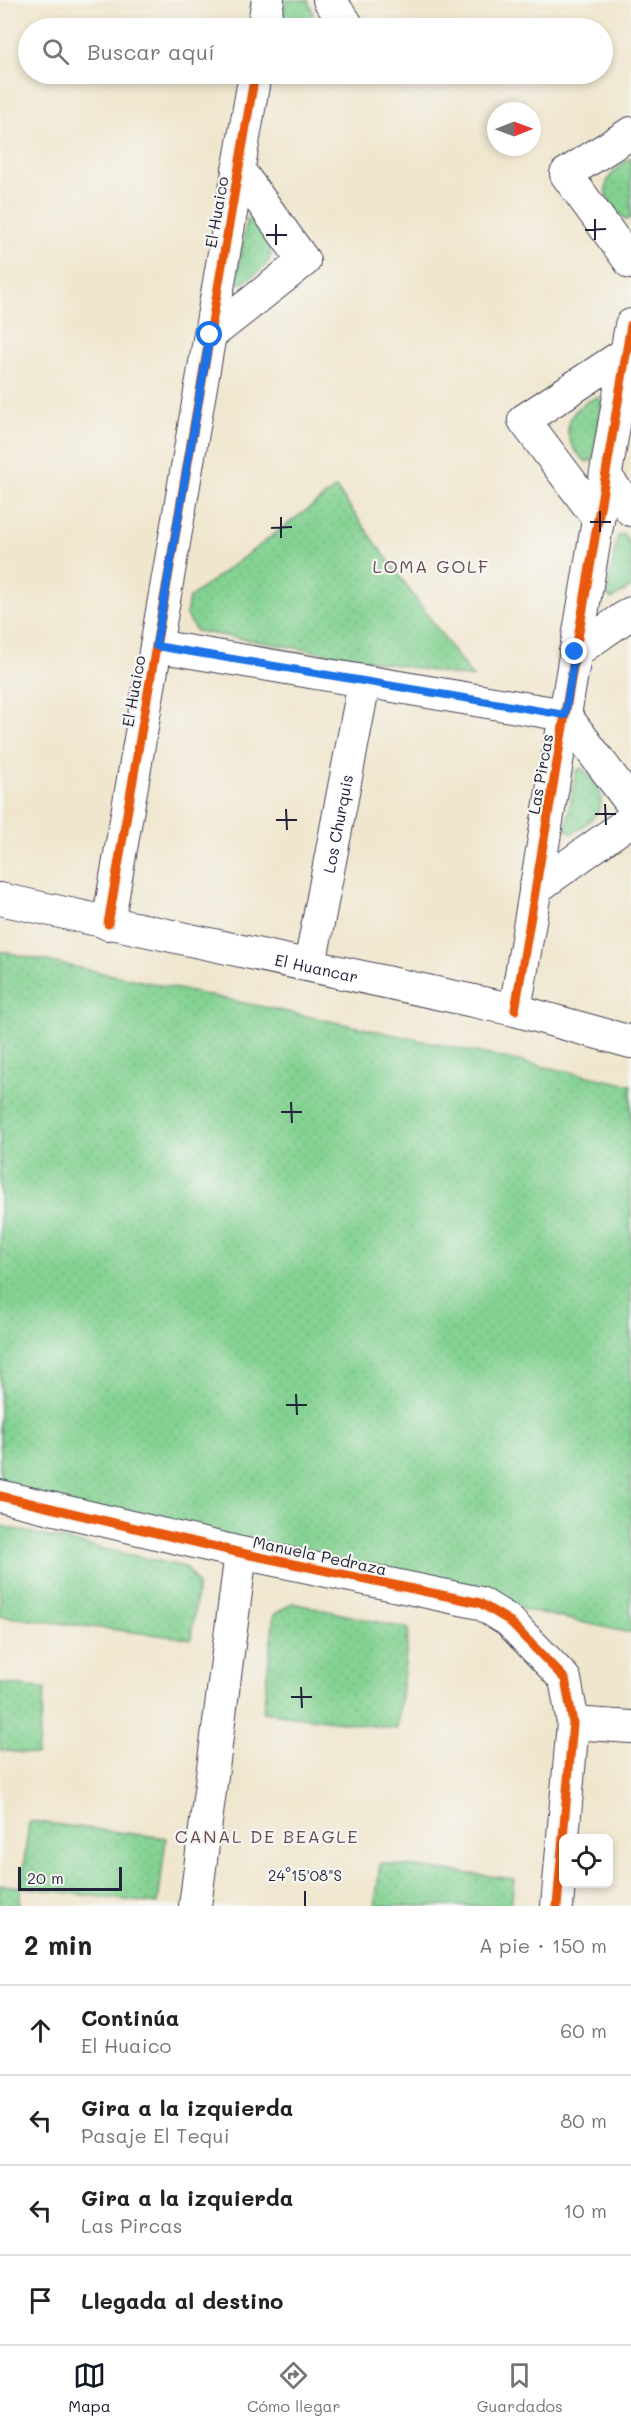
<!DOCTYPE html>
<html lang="es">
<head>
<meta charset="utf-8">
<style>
  :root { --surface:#fff; --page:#f2f2f2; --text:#222; --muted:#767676; --line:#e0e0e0; --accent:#111827 }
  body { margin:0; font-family:Mali,sans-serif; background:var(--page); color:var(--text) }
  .controls { position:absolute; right:18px; bottom:18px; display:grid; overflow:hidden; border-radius:9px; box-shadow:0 3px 9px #0003 }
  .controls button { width:54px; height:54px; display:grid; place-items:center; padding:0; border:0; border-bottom:2px solid var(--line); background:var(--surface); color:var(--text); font:30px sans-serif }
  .compass { position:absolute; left:487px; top:102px; width:54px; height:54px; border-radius:50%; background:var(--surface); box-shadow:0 3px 9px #0003; rotate:89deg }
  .scale { position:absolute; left:18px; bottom:15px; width:104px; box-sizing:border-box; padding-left:6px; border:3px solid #22223b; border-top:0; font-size:16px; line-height:21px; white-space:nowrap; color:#22223b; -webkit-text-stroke:4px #f6f6f2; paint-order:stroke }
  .stop { position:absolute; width:18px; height:18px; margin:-14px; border:4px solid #1a73e8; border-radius:50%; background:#fff }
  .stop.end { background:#1a73e8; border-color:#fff; box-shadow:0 2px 6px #0008 }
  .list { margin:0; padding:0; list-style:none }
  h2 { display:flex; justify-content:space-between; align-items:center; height:78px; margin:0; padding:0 24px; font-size:26px }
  h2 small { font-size:20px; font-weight:400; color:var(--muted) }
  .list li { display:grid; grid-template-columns:39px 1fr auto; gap:18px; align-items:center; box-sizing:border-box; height:90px; padding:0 24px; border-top:2px solid var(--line) }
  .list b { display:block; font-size:22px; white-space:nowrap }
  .list p { margin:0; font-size:20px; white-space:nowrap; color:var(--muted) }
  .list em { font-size:20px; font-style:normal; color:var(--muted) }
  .icon { flex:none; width:33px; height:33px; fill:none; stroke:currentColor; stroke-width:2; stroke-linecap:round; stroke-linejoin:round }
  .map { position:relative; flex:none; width:631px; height:1906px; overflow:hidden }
  .search { position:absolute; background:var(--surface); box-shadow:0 3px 9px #0003; left:18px; right:18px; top:18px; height:66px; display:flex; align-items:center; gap:15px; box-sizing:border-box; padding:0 21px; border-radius:33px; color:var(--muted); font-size:22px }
  .sheet { height:438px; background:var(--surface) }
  nav { display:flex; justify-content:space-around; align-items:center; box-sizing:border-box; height:84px; border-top:2px solid var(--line); background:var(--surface); font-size:16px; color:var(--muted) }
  nav a { display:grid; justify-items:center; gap:3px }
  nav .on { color:var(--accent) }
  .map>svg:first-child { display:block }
  .grass { fill:url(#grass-dots); stroke:#527a66; stroke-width:1.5 }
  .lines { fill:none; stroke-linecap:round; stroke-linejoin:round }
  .minor-casing { stroke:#413f51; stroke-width:34 }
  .minor { stroke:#fff; stroke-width:32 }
  .cycleway-casing { stroke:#f6f6f2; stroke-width:13 }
  .cycleway { stroke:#e8590c; stroke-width:9 }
  .route { stroke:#1a73e8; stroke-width:8 }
  .ticks { fill:none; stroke:#22223b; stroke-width:2 }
  .labels { text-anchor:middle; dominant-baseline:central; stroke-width:4.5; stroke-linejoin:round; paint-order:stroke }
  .street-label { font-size:16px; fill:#22223b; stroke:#f6f6f2 }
  .neighbourhood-label { font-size:18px; letter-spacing:1.5px; fill:#684b54; stroke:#f6f6f2 }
  .ticks-label { font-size:15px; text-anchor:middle; fill:#22223b; stroke:#f6f6f2; stroke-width:4.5; stroke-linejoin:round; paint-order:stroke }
</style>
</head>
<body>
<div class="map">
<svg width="631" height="1906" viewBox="0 0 631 1906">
  <defs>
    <pattern id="grass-dots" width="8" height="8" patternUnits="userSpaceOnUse" patternTransform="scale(1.5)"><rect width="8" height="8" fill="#83d292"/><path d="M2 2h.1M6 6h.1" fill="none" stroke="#71b47f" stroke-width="1.8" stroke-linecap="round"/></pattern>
  </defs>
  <rect width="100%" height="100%" fill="#f6f6f2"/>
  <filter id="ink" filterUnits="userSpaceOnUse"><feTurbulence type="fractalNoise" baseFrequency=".0167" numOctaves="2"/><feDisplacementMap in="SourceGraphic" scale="12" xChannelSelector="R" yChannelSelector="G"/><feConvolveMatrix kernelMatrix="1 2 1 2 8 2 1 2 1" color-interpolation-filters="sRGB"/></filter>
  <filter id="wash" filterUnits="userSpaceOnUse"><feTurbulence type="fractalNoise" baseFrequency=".008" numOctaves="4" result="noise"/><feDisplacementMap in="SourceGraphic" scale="24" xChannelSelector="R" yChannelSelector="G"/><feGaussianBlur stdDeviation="1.35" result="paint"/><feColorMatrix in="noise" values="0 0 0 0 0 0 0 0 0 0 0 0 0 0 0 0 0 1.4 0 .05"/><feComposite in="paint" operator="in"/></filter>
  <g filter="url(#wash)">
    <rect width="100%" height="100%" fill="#f0e6ce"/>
    <path class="grass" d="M 285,0 L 308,0 L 313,13 L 309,28 L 280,28 Z
      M 631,157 L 631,218 L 626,220 C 595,191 602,180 631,157 Z
      M 247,219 L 254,220 C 268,242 282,254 257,273 C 251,277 246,282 240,284 L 236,280 Z
      M 597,397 L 602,402 L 593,460 L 587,462 C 558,439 563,411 597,397 Z
      M 336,488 L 473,678 L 196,631 L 186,614 L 189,598 Z
      M 623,534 L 631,545 L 631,587 L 612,599 L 607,595 L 617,537 Z
      M 582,768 C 602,787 611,805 587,823 C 582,827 577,832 571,833 L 566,829 L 576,771 Z
      M 0,951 L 631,1085 L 631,1633 L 0,1494 Z
      M 0,1526 L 185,1567 L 198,1584 L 191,1639 L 0,1616 Z
      M 292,1603 L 409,1629 L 397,1729 L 263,1712 L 274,1615 Z
      M 0,1683 L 45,1689 L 37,1755 L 0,1750 Z
      M 29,1821 L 166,1838 L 158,1904 L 21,1887 L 19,1906 L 0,1906 L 0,1885 L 21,1887 Z
      M 380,1863 L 514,1879 L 511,1906 L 375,1906 Z"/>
  </g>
  <g filter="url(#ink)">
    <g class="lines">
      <defs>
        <g id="minor">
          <path d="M 329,0 L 346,23 L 339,28"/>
          <path d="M 263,28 L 268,0"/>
          <path d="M 631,133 L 566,174 L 631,263"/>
          <path d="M 210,335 L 304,261 L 238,169"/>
          <path d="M 606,477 L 631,510"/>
          <path d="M 598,518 L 524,420 L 626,353"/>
          <path d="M 156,646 L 565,715 L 631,803"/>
          <path d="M 575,652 L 631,613"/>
          <path d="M 535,889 L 631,820"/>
          <path id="s1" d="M 0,899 L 515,1010 L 631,1042"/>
          <path d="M 108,924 L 255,74"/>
          <path id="s2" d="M 310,965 L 364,683"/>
          <path d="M 515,1010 L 631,325"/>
          <path d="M 0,1496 L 241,1553 L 480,1603 L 508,1620 L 565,1679 L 573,1723 L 557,1906"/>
          <path d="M 573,1723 L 631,1727"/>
          <path d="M 195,1906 L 241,1553"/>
        </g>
      </defs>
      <use href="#minor" class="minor-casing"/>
      <use href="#minor" class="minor"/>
      <defs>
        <path id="cycleway" d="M 108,924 L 255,74
          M 515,1010 L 631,325
          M 0,1496 L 241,1553 L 480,1603 L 508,1620 L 565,1679 L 573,1723 L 557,1906"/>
      </defs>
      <use href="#cycleway" class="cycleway-casing"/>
      <use href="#cycleway" class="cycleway"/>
    </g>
  </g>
  <g class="lines" filter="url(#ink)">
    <path class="route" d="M 210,335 L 156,646 L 565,715 L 575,652"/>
  </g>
  <path class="ticks" d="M 595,219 L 595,240M 276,224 L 276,245M 585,230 L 606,229M 266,235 L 287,235M 600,511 L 600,532M 281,517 L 281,538M 590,522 L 611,522M 271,528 L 292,527M 605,804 L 606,825M 286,809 L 287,830M 595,814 L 616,814M 276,820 L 297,820M 291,1102 L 292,1123M 281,1112 L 302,1112M 296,1394 L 297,1415M 286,1405 L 307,1405M 301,1687 L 302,1708M 291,1697 L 312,1697M 305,1891 L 305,1906"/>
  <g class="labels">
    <g class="street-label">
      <text transform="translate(216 212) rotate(-80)">El Huaico</text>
      <text transform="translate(133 691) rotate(-80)">El Huaico</text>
      <text transform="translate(540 774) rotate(-80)">Las Pircas</text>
      <text stroke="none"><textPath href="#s2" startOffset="144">Los Churquis</textPath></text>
      <text stroke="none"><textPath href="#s1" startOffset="324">El Huancar</textPath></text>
      <text transform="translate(320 1555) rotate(12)">Manuela Pedraza</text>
    </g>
    <g class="neighbourhood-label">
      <text x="431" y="566">LOMA GOLF</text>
      <text x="267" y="1836">CANAL DE BEAGLE</text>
    </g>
  </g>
  <g class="ticks-label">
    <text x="305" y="1881">24°15'08"S</text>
  </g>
</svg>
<div class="controls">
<button><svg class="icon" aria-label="locate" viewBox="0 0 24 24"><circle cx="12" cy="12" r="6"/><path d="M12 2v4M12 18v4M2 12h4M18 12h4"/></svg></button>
</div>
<svg class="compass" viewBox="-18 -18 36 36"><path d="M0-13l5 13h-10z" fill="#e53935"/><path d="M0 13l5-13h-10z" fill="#767676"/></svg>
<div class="scale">20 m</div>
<div class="stop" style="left:210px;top:335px"></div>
<div class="stop end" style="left:575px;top:652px"></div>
<div class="search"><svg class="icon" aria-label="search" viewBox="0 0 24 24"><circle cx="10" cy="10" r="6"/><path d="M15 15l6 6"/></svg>Buscar aquí</div>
</div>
<section class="sheet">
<h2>2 min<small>A pie · 150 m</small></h2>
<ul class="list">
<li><svg class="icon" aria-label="ahead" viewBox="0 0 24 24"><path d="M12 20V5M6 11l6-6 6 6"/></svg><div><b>Continúa</b><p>El Huaico</p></div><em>60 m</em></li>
<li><svg class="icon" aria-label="left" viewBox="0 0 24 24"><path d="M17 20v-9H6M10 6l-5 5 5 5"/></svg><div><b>Gira a la izquierda</b><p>Pasaje El Tequi</p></div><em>80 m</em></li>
<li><svg class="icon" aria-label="left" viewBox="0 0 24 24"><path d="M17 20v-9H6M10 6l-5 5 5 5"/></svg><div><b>Gira a la izquierda</b><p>Las Pircas</p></div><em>10 m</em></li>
<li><svg class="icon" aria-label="arrive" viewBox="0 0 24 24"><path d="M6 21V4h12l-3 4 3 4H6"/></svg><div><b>Llegada al destino</b></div></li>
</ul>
</section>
<nav>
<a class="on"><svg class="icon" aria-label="map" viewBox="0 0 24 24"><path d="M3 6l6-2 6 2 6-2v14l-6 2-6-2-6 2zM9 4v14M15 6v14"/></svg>Mapa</a>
<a><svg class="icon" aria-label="directions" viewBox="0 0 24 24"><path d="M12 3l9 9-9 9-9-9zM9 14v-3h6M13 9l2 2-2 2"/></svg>Cómo llegar</a>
<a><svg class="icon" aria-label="saved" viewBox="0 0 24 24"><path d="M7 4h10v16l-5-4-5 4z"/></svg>Guardados</a>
</nav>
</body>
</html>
